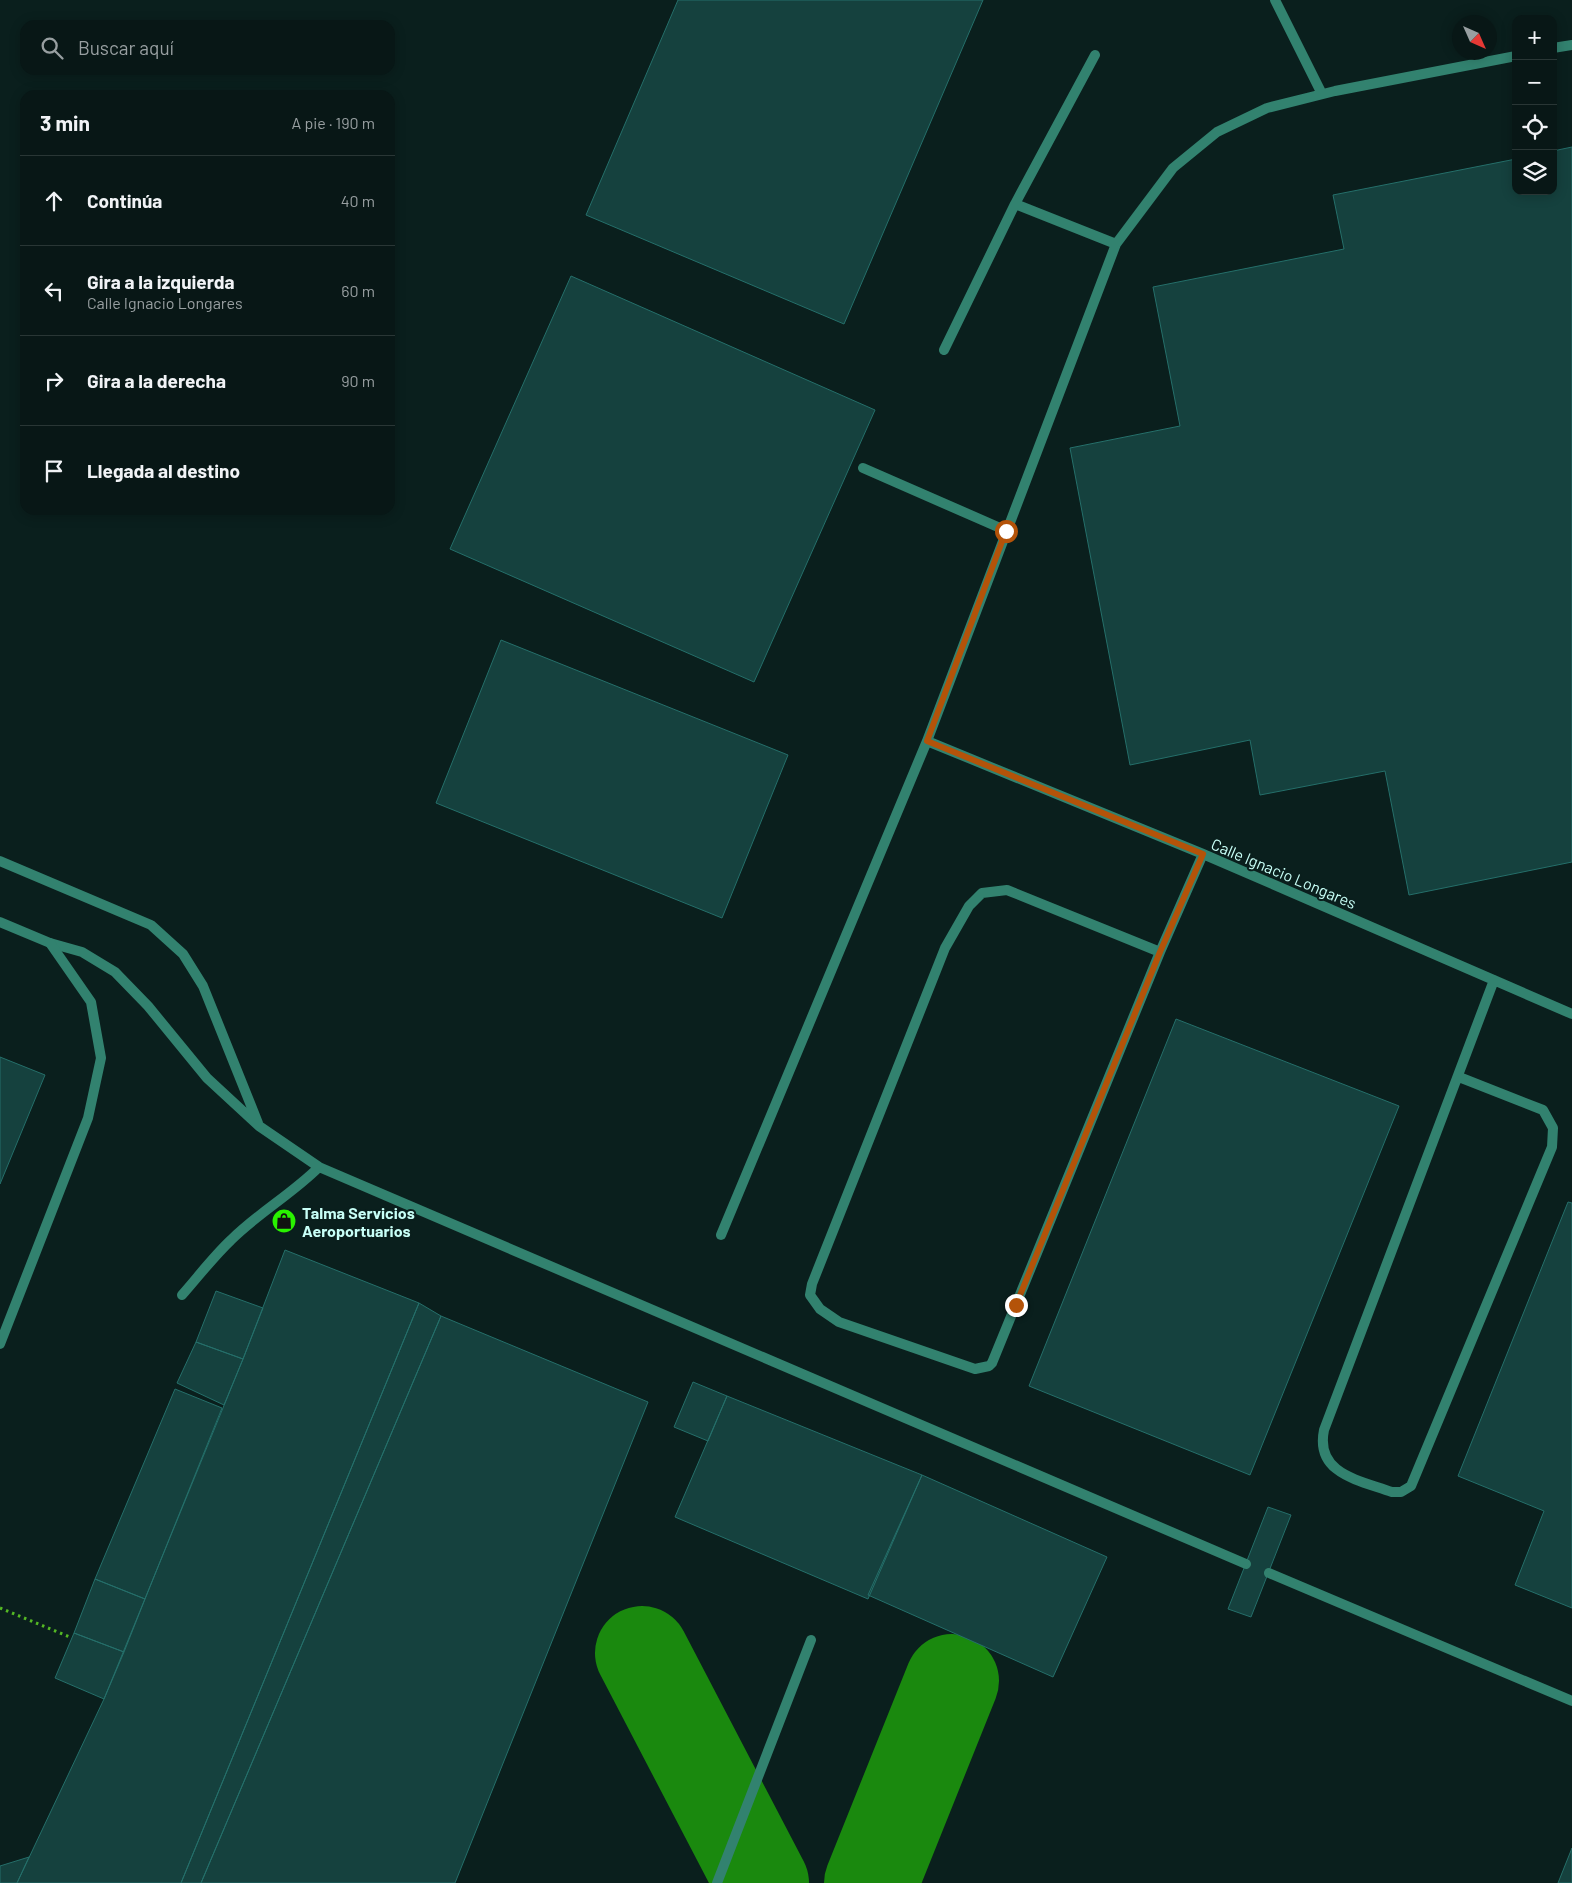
<!DOCTYPE html>
<html lang="es">
<head>
<meta charset="utf-8">
<style>
  :root { --surface:#081716; --page:#11201f; --text:#f1f3f6; --muted:#989fa1; --line:#293635 }
  body { margin:0; font-family:Barlow,sans-serif; background:var(--page); color:var(--text) }
  .controls { position:absolute; right:15px; top:15px; display:grid; overflow:hidden; border-radius:10px; box-shadow:0 2px 12px #0003 }
  .controls button { width:45px; height:45px; display:grid; place-items:center; padding:0; border:0; border-bottom:1px solid var(--line); background:var(--surface); color:var(--text); font:25px sans-serif }
  .compass { position:absolute; left:1452px; top:15px; width:45px; height:45px; border-radius:50%; background:var(--surface); box-shadow:0 2px 12px #0003; rotate:135deg }
  .stop { position:absolute; width:15px; height:15px; margin:-11px; border:4px solid #b45309; border-radius:50%; background:#fff }
  .stop.end { background:#b45309; border-color:#fff; box-shadow:0 1px 5px #0008 }
  .list { margin:0; padding:0; list-style:none }
  h2 { display:flex; justify-content:space-between; align-items:center; height:65px; margin:0; padding:0 20px; font-size:21px }
  h2 small { font-size:16px; font-weight:400; color:var(--muted) }
  .list li { display:grid; grid-template-columns:32px 1fr auto; gap:15px; align-items:center; box-sizing:border-box; height:90px; padding:0 20px; border-top:1px solid var(--line) }
  .list b { display:block; font-size:19px; white-space:nowrap }
  .list p { margin:0; font-size:16px; white-space:nowrap; color:var(--muted) }
  .list em { font-size:16px; font-style:normal; color:var(--muted) }
  .icon { flex:none; width:28px; height:28px; fill:none; stroke:currentColor; stroke-width:2; stroke-linecap:round; stroke-linejoin:round }
  .map { position:relative; flex:none; width:1572px; height:1883px; overflow:hidden }
  .search { position:absolute; background:var(--surface); box-shadow:0 2px 12px #0003; left:20px; top:20px; width:375px; height:55px; display:flex; align-items:center; gap:12px; box-sizing:border-box; padding:0 18px; border-radius:15px; color:var(--muted); font-size:19px }
  .panel { position:absolute; background:var(--surface); box-shadow:0 2px 12px #0003; left:20px; top:90px; width:375px; height:425px; border-radius:15px }
  .map>svg:first-child { display:block }
  .lines { fill:none; stroke-linecap:round; stroke-linejoin:round }
  .taxiway { stroke:#1a890e; stroke-width:94 }
  .building { fill:#15413e; stroke:#256f6a }
  .path { stroke:#54b824; stroke-width:3; stroke-dasharray:2.5 4; stroke-linecap:butt }
  .service { stroke:#32826f; stroke-width:10 }
  .minor { stroke:#32826f; stroke-width:10 }
  .route { stroke:#b45309; stroke-width:6 }
  .labels { text-anchor:middle; dominant-baseline:central; stroke-width:4; stroke-linejoin:round; paint-order:stroke }
  .street-label { font-size:16px; fill:#c8fff7; stroke:#0a1f1d }
  .poi-label { font-size:16px; font-weight:bold; fill:#c8fff7; stroke:#0a1f1d; text-anchor:start }
</style>
</head>
<body>
<div class="map">
<svg width="1572" height="1883" viewBox="0 0 1572 1883">
  <rect width="100%" height="100%" fill="#0a1f1d"/>
  <g class="lines">
    <path class="taxiway" d="M 642,1653 L 762,1883
      M 871,1883 L 952,1681"/>
  </g>
  <path class="building" d="M 678,0 L 983,0 L 844,324 L 586,215 Z
    M 1572,147 L 1572,862 L 1409,895 L 1385,771 L 1260,795 L 1250,740 L 1130,765 L 1070,448 L 1180,426 L 1153,287 L 1344,249 L 1333,195 L 1516,159 L 1516,191 L 1553,191 L 1553,151 Z
    M 571,276 L 875,410 L 754,682 L 450,549 Z
    M 501,640 L 788,755 L 722,918 L 436,803 Z
    M 1176,1019 L 1399,1106 L 1250,1475 L 1029,1386 Z
    M 0,1057 L 45,1075 L 0,1184 Z
    M 1568,1202 L 1572,1203 L 1572,1608 L 1515,1585 L 1544,1511 L 1458,1476 Z
    M 285,1250 L 419,1303 L 181,1883 L 17,1883 L 104,1699 L 243,1359 Z
    M 216,1291 L 263,1308 L 243,1359 L 196,1342 Z
    M 419,1303 L 441,1316 L 201,1883 L 181,1883 Z
    M 441,1316 L 648,1402 L 455,1883 L 201,1883 Z
    M 196,1342 L 243,1359 L 224,1405 L 177,1383 Z
    M 693,1382 L 727,1396 L 708,1441 L 674,1427 Z
    M 175,1389 L 222,1408 L 145,1599 L 95,1579 Z
    M 727,1396 L 922,1475 L 868,1599 L 675,1517 Z
    M 922,1475 L 1107,1557 L 1053,1677 L 868,1595 Z
    M 1268,1507 L 1291,1515 L 1251,1617 L 1228,1609 Z
    M 95,1579 L 145,1599 L 124,1652 L 74,1633 Z
    M 74,1633 L 124,1652 L 104,1699 L 55,1678 Z
    M 1572,1848 L 1572,1883 L 1558,1883 Z
    M 29,1857 L 17,1883 L 0,1883 L 0,1866 Z"/>
  <g class="lines">
    <path class="path" d="M 0,1608 L 72,1638"/>
    <path class="service" d="M 1275,0 L 1322,94
      M 1553,48 L 1572,45
      M 1095,55 L 1015,204 L 1116,244
      M 944,350 L 1015,204
      M 863,468 L 1007,531
      M 927,741 L 1203,854 L 1572,1014
      M 0,861 L 151,925 L 183,954 L 203,986 L 258,1123
      M 50,943 L 82,952 L 115,972 L 148,1006 L 207,1078 L 259,1126 L 319,1167 L 1246,1564
      M 1160,952 L 1007,890 L 982,893 L 969,906 L 945,948 L 812,1284 L 810,1295 L 820,1309 L 839,1322 L 975,1369 L 989,1366 L 992,1363 L 1160,952 L 1203,854
      M 1459,1077 L 1543,1110 L 1553,1128 L 1552,1147 L 1411,1486 L 1401,1492 L 1392,1492 C 1359,1480 1315,1474 1324,1430 L 1494,980
      M 721,1235 L 927,741 L 1116,244 L 1173,168 L 1217,132 L 1267,108 L 1335,91 L 1516,56
      M 182,1295 C 198,1277 213,1257 231,1240 C 258,1213 292,1194 319,1167
      M 1269,1573 L 1572,1701
      M 717,1883 L 811,1640"/>
    <path class="minor" d="M 0,922 L 50,943 L 91,1002 L 101,1058 L 88,1118 L 0,1344"/>
  </g>
  <g class="lines">
    <path class="route" d="M 1006,531 L 927,741 L 1203,854 L 1160,952 L 1016,1305"/>
  </g>
  <defs>
    <symbol id="shop-disc" viewBox="-11 -11 22 22"><circle r="9.5" fill="#29f300" stroke="#0a1f1d"/><path d="M-5-2.5h2.3a2.7 3.5 0 0 1 5.4 0H5L5.5 6h-11ZM-1.5-2.5h3a1.5 2.3 0 0 0-3 0Z" fill="#111"/></symbol>
  </defs>
  <g fill-rule="evenodd">
    <use href="#shop-disc" x="270" y="1207" width="28" height="28"/>
  </g>
  <g class="labels">
    <g class="street-label">
      <text transform="translate(1284 873) rotate(23)">Calle Ignacio Longares</text>
    </g>
    <g class="poi-label">
      <text x="302" y="1212">Talma Servicios<tspan x="302" dy="18">Aeroportuarios</tspan></text>
    </g>
  </g>
</svg>
<div class="controls">
<button>+</button>
<button>−</button>
<button><svg class="icon" aria-label="locate" viewBox="0 0 24 24"><circle cx="12" cy="12" r="6"/><path d="M12 2v4M12 18v4M2 12h4M18 12h4"/></svg></button>
<button><svg class="icon" aria-label="layers" viewBox="0 0 24 24"><path d="M12 4l9 5-9 5-9-5zM3 14l9 5 9-5"/></svg></button>
</div>
<svg class="compass" viewBox="-18 -18 36 36"><path d="M0-13l5 13h-10z" fill="#e53935"/><path d="M0 13l5-13h-10z" fill="#989fa1"/></svg>
<div class="stop" style="left:1006px;top:531px"></div>
<div class="stop end" style="left:1016px;top:1305px"></div>
<div class="search"><svg class="icon" aria-label="search" viewBox="0 0 24 24"><circle cx="10" cy="10" r="6"/><path d="M15 15l6 6"/></svg>Buscar aquí</div>
<section class="panel">
<h2>3 min<small>A pie · 190 m</small></h2>
<ul class="list">
<li><svg class="icon" aria-label="ahead" viewBox="0 0 24 24"><path d="M12 20V5M6 11l6-6 6 6"/></svg><div><b>Continúa</b></div><em>40 m</em></li>
<li><svg class="icon" aria-label="left" viewBox="0 0 24 24"><path d="M17 20v-9H6M10 6l-5 5 5 5"/></svg><div><b>Gira a la izquierda</b><p>Calle Ignacio Longares</p></div><em>60 m</em></li>
<li><svg class="icon" aria-label="right" viewBox="0 0 24 24"><path d="M7 20v-9h11M14 6l5 5-5 5"/></svg><div><b>Gira a la derecha</b></div><em>90 m</em></li>
<li><svg class="icon" aria-label="arrive" viewBox="0 0 24 24"><path d="M6 21V4h12l-3 4 3 4H6"/></svg><div><b>Llegada al destino</b></div></li>
</ul>
</section>
</div>
</body>
</html>
